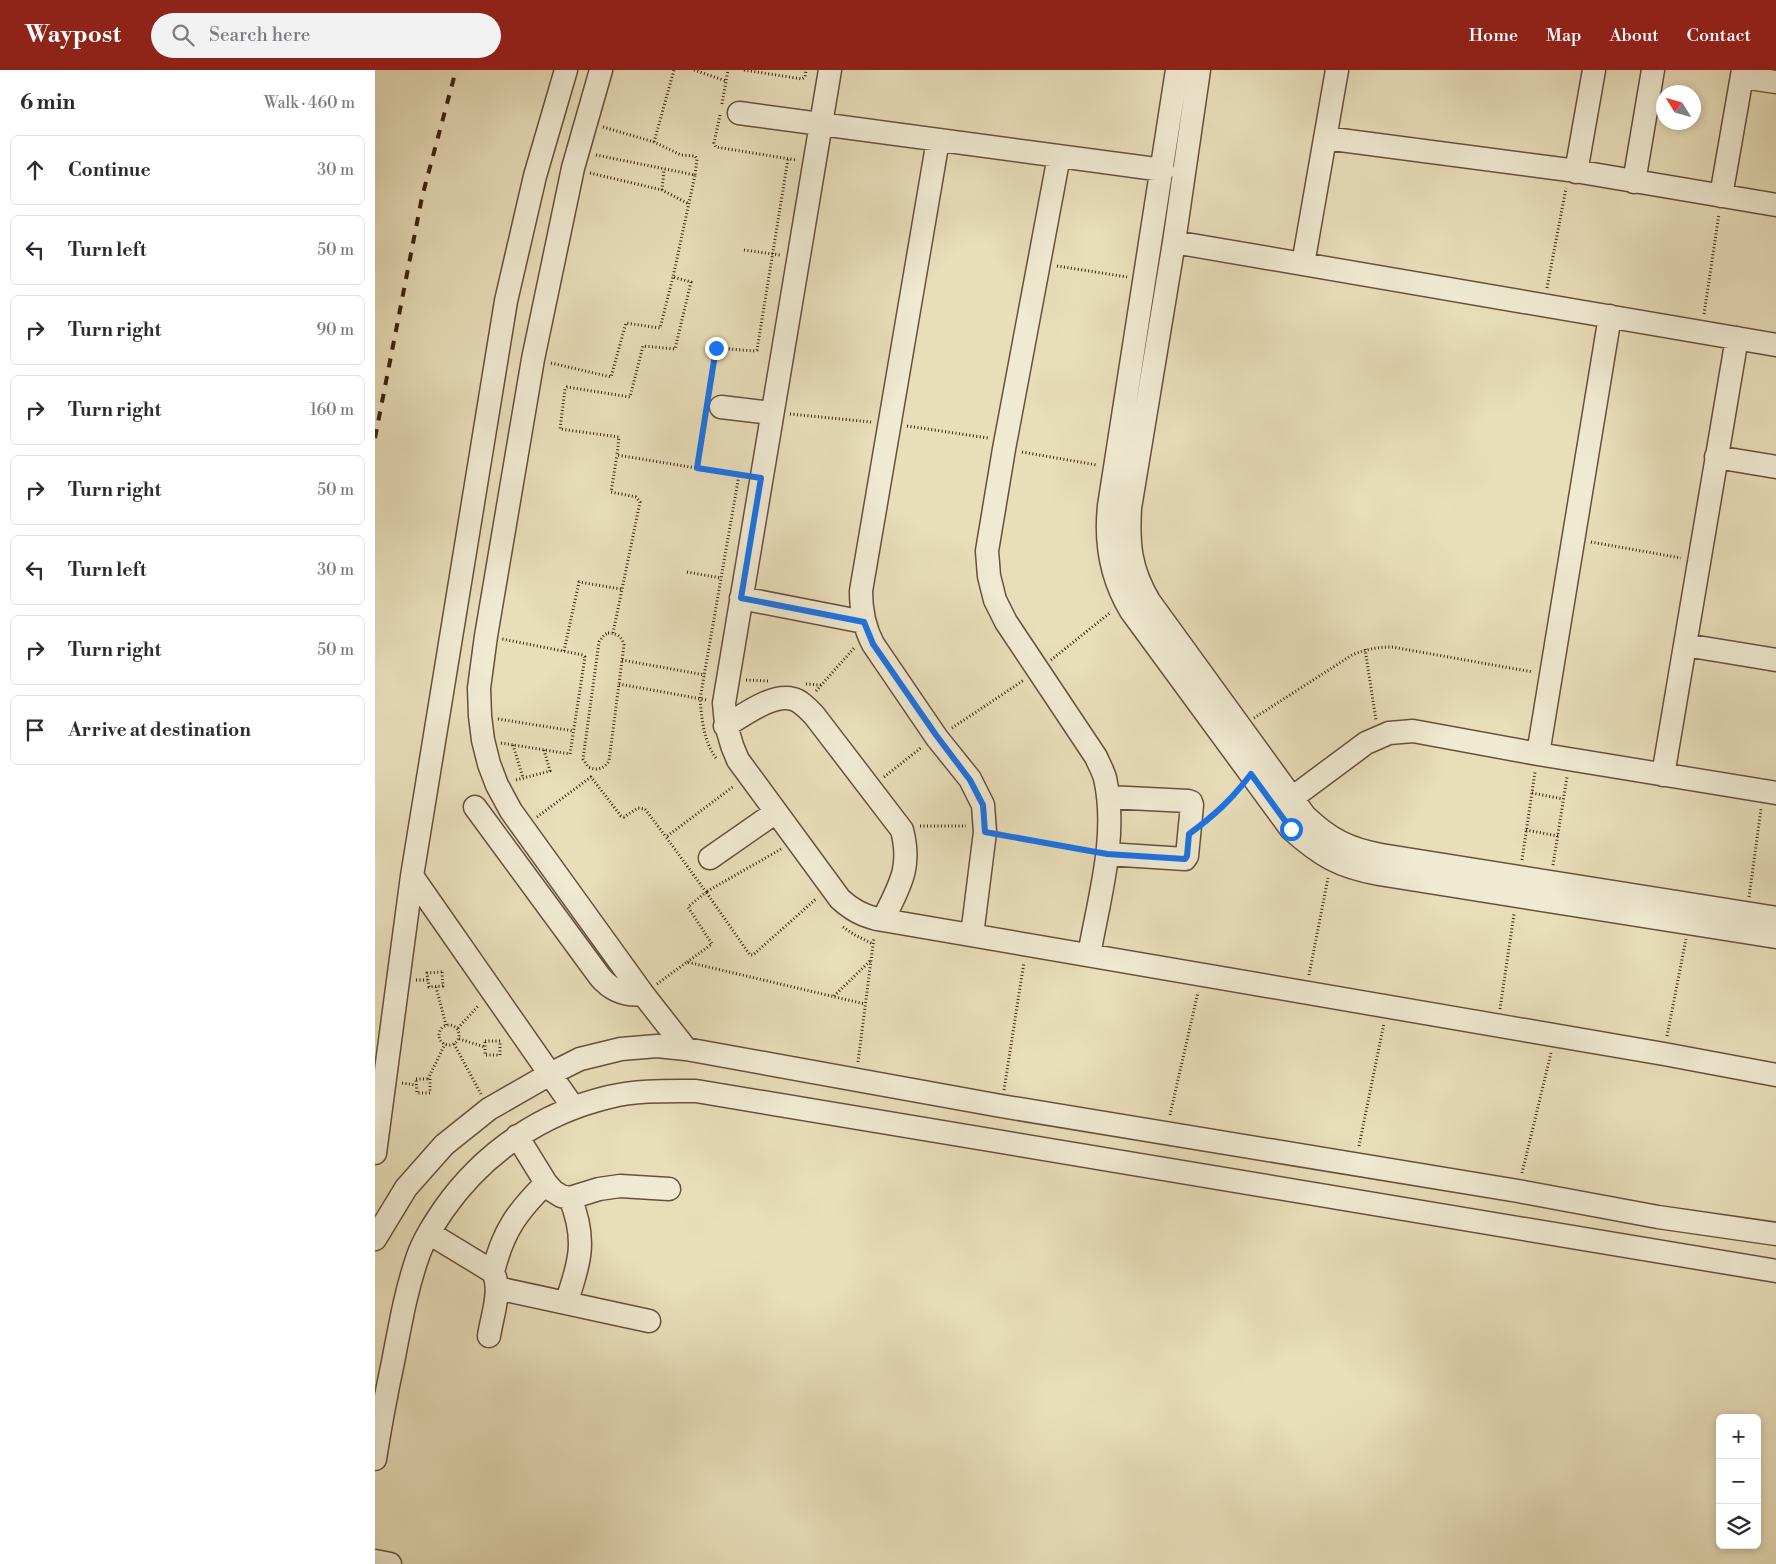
<!DOCTYPE html>
<html lang="en">
<head>
<meta charset="utf-8">
<style>
  :root { --surface:#fff; --page:#f2f2f3; --text:#2b2b33; --muted:#7c7c81; --line:#e1e1e2; --accent:#8f2418 }
  body { margin:0; font-family:"Libre Bodoni",serif; background:var(--page); color:var(--text) }
  .controls { position:absolute; right:15px; bottom:15px; display:grid; overflow:hidden; border-radius:8px; box-shadow:0 2px 8px #0003 }
  .controls button { width:45px; height:45px; display:grid; place-items:center; padding:0; border:0; border-bottom:1px solid var(--line); background:var(--surface); color:var(--text); font:25px sans-serif }
  .compass { position:absolute; left:1281px; top:15px; width:45px; height:45px; border-radius:50%; background:var(--surface); box-shadow:0 2px 8px #0003; rotate:307deg }
  .stop { position:absolute; width:15px; height:15px; margin:-11px; border:4px solid #1a73e8; border-radius:50%; background:#fff }
  .stop.end { background:#1a73e8; border-color:#fff; box-shadow:0 1px 5px #0008 }
  .list { margin:0; padding:0; list-style:none }
  h2 { display:flex; justify-content:space-between; align-items:center; height:65px; margin:0; padding:0 20px; font-size:21px }
  h2 small { font-size:16px; font-weight:400; color:var(--muted) }
  .list li { display:grid; grid-template-columns:32px 1fr auto; gap:15px; align-items:center; box-sizing:border-box; height:70px; margin:0 10px 10px; padding:0 10px; border:1px solid var(--line); border-radius:8px }
  .list b { display:block; font-size:19px; white-space:nowrap }
  .list em { font-size:16px; font-style:normal; color:var(--muted) }
  .icon { flex:none; width:28px; height:28px; fill:none; stroke:currentColor; stroke-width:2; stroke-linecap:round; stroke-linejoin:round }
  .map { position:relative; flex:none; width:1401px; height:1494px; overflow:hidden }
  header { display:flex; align-items:center; gap:30px; box-sizing:border-box; height:70px; padding:0 25px; background:var(--accent); color:#fff }
  header strong { font-size:24px }
  nav { display:flex; gap:28px; margin-inline-start:auto; font-size:18px }
  .search { width:350px; height:45px; background:var(--page); display:flex; align-items:center; gap:12px; box-sizing:border-box; padding:0 18px; border-radius:28px; color:var(--muted); font-size:19px }
  main { display:flex }
  aside { flex:1; background:var(--surface) }
  .map>svg:first-child { display:block }
  .lines { fill:none; stroke-linecap:round; stroke-linejoin:round }
  .minor-casing { stroke:#68503d; stroke-width:25 }
  .path { stroke:#3e2113; stroke-width:3; stroke-dasharray:1 2.5; stroke-linecap:butt }
  .minor { stroke:#f0ead2; stroke-width:22 }
  .rail { stroke:#3e2113; stroke-width:4; stroke-dasharray:9 9; stroke-linecap:butt }
  .route { stroke:#1a73e8; stroke-width:6 }
</style>
</head>
<body>
<header>
<strong>Waypost</strong>
<div class="search"><svg class="icon" aria-label="search" viewBox="0 0 24 24"><circle cx="10" cy="10" r="6"/><path d="M15 15l6 6"/></svg>Search here</div>
<nav><a>Home</a><a>Map</a><a>About</a><a>Contact</a></nav>
</header>
<main>
<aside>
<h2>6 min<small>Walk · 460 m</small></h2>
<ul class="list">
<li><svg class="icon" aria-label="ahead" viewBox="0 0 24 24"><path d="M12 20V5M6 11l6-6 6 6"/></svg><div><b>Continue</b></div><em>30 m</em></li>
<li><svg class="icon" aria-label="left" viewBox="0 0 24 24"><path d="M17 20v-9H6M10 6l-5 5 5 5"/></svg><div><b>Turn left</b></div><em>50 m</em></li>
<li><svg class="icon" aria-label="right" viewBox="0 0 24 24"><path d="M7 20v-9h11M14 6l5 5-5 5"/></svg><div><b>Turn right</b></div><em>90 m</em></li>
<li><svg class="icon" aria-label="right" viewBox="0 0 24 24"><path d="M7 20v-9h11M14 6l5 5-5 5"/></svg><div><b>Turn right</b></div><em>160 m</em></li>
<li><svg class="icon" aria-label="right" viewBox="0 0 24 24"><path d="M7 20v-9h11M14 6l5 5-5 5"/></svg><div><b>Turn right</b></div><em>50 m</em></li>
<li><svg class="icon" aria-label="left" viewBox="0 0 24 24"><path d="M17 20v-9H6M10 6l-5 5 5 5"/></svg><div><b>Turn left</b></div><em>30 m</em></li>
<li><svg class="icon" aria-label="right" viewBox="0 0 24 24"><path d="M7 20v-9h11M14 6l5 5-5 5"/></svg><div><b>Turn right</b></div><em>50 m</em></li>
<li><svg class="icon" aria-label="arrive" viewBox="0 0 24 24"><path d="M6 21V4h12l-3 4 3 4H6"/></svg><div><b>Arrive at destination</b></div></li>
</ul>
</aside>
<div class="map">
<svg width="1401" height="1494" viewBox="0 0 1401 1494">
  <rect width="100%" height="100%" fill="#e8deba"/>
  <filter id="stains"><feTurbulence type="fractalNoise" baseFrequency=".004" numOctaves="4"/><feColorMatrix values="0 0 0 0 .2 0 0 0 0 .09 0 0 0 0 .02 0 0 0 .5 -.17"/></filter>
  <radialGradient id="worn" r=".72"><stop offset=".6" stop-color="#630" stop-opacity="0"/><stop offset="1" stop-color="#630" stop-opacity=".3"/></radialGradient>
  <g class="lines">
    <defs>
      <path id="minor" d="M 226,0 L 198,98 L 158,289 L 111,566 L 104,618 L 105,646 L 108,670 L 114,694 L 122,715 L 136,741 L 268,924 L 311,979
        M 455,0 L 349,633 C 350,654 354,671 363,690 L 465,829 C 477,840 487,845 502,849 L 1289,984 L 1401,1005
        M 802,0 L 734,436 C 730,474 736,508 756,541 L 916,759 C 946,786 965,797 1004,804 L 1401,867
        M 824,0 L 799,172 L 755,438 C 753,474 755,499 774,531 L 930,746 C 954,769 973,779 1006,785 L 1401,848
        M 1367,7 L 1401,12
        M 364,43 L 788,100
        M 950,68 L 1194,100 L 1401,135
        M 563,70 L 486,521 C 486,540 489,557 498,574 L 562,668 L 595,709 L 608,735 L 610,762 L 597,865
        M 684,86 L 629,379 L 612,481 L 614,506 L 620,530 L 631,552 L 721,687 C 724,694 728,701 730,708 C 743,766 724,828 714,885
        M 1201,102 L 1219,0
        M 1259,112 L 1278,0
        M 1346,126 L 1368,0
        M 799,172 L 1401,275
        M 928,194 L 962,0
        M 346,337 L 397,343
        M 1341,387 L 1401,397
        M 366,528 L 489,552
        M 1310,575 L 1401,590
        M 350,656 C 368,646 397,623 418,629 C 426,631 433,639 439,645 L 527,760 C 537,799 524,816 508,850
        M 1163,684 L 1235,246
        M 1288,705 L 1362,268
        M 917,728 L 991,673 L 1014,663 L 1038,661 L 1163,684 L 1401,723
        M 100,737 L 225,907 C 237,921 250,926 268,924
        M 732,784 L 810,789 L 812,786 L 817,735 L 816,732 L 813,731 L 733,727
        M 335,788 L 401,742
        M 37,806 L 198,1037
        M 142,1066 L 171,1113 L 178,1121 L 186,1126 L 195,1128 L 224,1119 L 245,1116 L 294,1119
        M 0,1083 L 37,806 L 131,231 L 160,106 L 191,0
        M 54,1163 L 118,1202 C 127,1220 117,1246 114,1266
        M 0,1169 L 31,1118 L 69,1075 L 114,1039 L 175,1004 L 205,989 L 246,979 L 282,976 L 311,979 L 626,1036 L 1143,1121 L 1283,1147 L 1401,1164
        M 118,1202 C 128,1161 142,1142 171,1113
        M 122,1218 L 274,1251
        M 191,1233 C 205,1193 212,1169 195,1128
        M 0,1389 C 5,1357 11,1325 18,1292 C 25,1256 31,1220 43,1186 C 49,1169 59,1154 69,1139 C 109,1082 167,1043 234,1027 C 263,1020 292,1021 321,1021 L 1401,1201
        M 0,1491 L 15,1494"/>
    </defs>
    <use href="#minor" class="minor-casing"/>
    <path class="path" d="M 319,0 L 351,11
      M 369,0 L 427,9 L 430,7 L 431,0
      M 347,34 L 353,0
      M 345,45 L 339,73 L 341,77 L 421,90
      M 228,57 L 279,72 L 306,85 L 320,86 L 322,89 L 320,105
      M 279,72 L 299,0
      M 221,85 L 320,105 L 298,207 L 316,212 L 300,279 L 268,276 L 255,327 L 192,317 L 190,319 L 185,359 L 244,367 L 242,385 L 370,406
      M 215,103 L 287,120 L 314,134
      M 287,120 L 289,99
      M 369,180 L 405,185
      M 682,196 L 752,207
      M 1172,218 L 1191,118
      M 1329,244 L 1344,144
      M 176,293 L 236,307 L 251,253 L 285,258 L 298,207
      M 333,324 L 341,278 L 380,281 L 382,280 L 413,89
      M 415,344 L 496,352
      M 532,356 L 613,368
      M 647,382 L 722,395
      M 322,398 L 330,345
      M 1216,472 L 1306,488
      M 312,502 L 346,508
      M 233,563 C 242,563 247,567 249,575 L 234,691 C 229,699 222,701 213,697 L 208,689 L 224,572 L 229,565 Z
      M 238,563 L 265,432 L 261,427 L 236,422 L 242,385
      M 990,579 L 1001,650
      M 189,581 L 204,512 L 246,519
      M 247,590 L 330,605
      M 676,590 L 736,542
      M 371,610 L 395,611
      M 244,614 L 332,630
      M 431,614 L 447,615
      M 441,621 L 480,577
      M 879,648 L 977,585 C 991,579 1003,577 1017,577 L 1158,602
      M 123,649 L 199,661
      M 577,658 L 649,610
      M 126,673 L 195,684 L 210,587 L 208,585 L 127,569
      M 138,675 L 148,708
      M 341,688 C 328,670 327,649 325,629 L 364,405
      M 509,707 L 547,677
      M 141,710 L 175,701 L 169,680
      M 1157,723 L 1188,729
      M 162,747 L 216,707 L 246,746 L 249,747 L 263,738 L 270,739 L 291,767
      M 833,750 L 859,727 L 864,720
      M 545,756 L 591,756
      M 1151,760 L 1183,766
      M 627,765 L 715,781
      M 406,779 L 331,822 L 375,885 L 378,885 L 442,828
      M 1147,790 L 1160,702
      M 1178,795 L 1192,707
      M 1374,827 L 1386,739
      M 468,857 L 480,865 L 498,874
      M 312,892 L 337,874 L 313,837 L 331,822 L 291,767 L 359,716
      M 67,902 L 68,916 L 54,917 L 52,903 Z
      M 934,905 L 953,808
      M 41,910 L 53,910
      M 282,914 L 312,892 L 490,934
      M 61,917 L 71,955
      M 459,926 L 495,891
      M 1125,939 L 1139,844
      M64 965a10 10 0 1 1 20 0a10 10 0 1 1-20 0Z
      M 83,958 L 104,935
      M 1292,966 L 1311,869
      M 84,969 L 110,977
      M 110,971 L 125,971 L 125,985 L 110,985 Z
      M 79,974 L 106,1024
      M 483,992 L 499,867
      M 41,1009 L 55,1009 L 55,1023 L 42,1023 Z
      M 53,1009 L 70,974
      M 27,1013 L 41,1015
      M 629,1020 L 649,892
      M 795,1045 L 823,922
      M 984,1076 L 1009,953
      M 1147,1103 L 1176,983"/>
    <use href="#minor" class="minor"/>
    <path class="rail" d="M 0,368 L 47,127 L 81,0"/>
  </g>
  <g class="lines">
    <path class="route" d="M 341,278 L 322,398 L 386,408 L 366,528 L 489,552 L 498,574 L 561,665 L 595,710 L 608,735 L 610,762 L 732,784 L 810,789 L 812,786 L 814,764 C 840,745 857,729 876,704 L 916,759"/>
  </g>
  <rect width="100%" height="100%" filter="url(#stains)"/>
  <rect width="100%" height="100%" fill="url(#worn)"/>
</svg>
<div class="controls">
<button>+</button>
<button>−</button>
<button><svg class="icon" aria-label="layers" viewBox="0 0 24 24"><path d="M12 4l9 5-9 5-9-5zM3 14l9 5 9-5"/></svg></button>
</div>
<svg class="compass" viewBox="-18 -18 36 36"><path d="M0-13l5 13h-10z" fill="#e53935"/><path d="M0 13l5-13h-10z" fill="#7c7c81"/></svg>
<div class="stop" style="left:916px;top:759px"></div>
<div class="stop end" style="left:341px;top:278px"></div>
</div>
</main>
</body>
</html>
